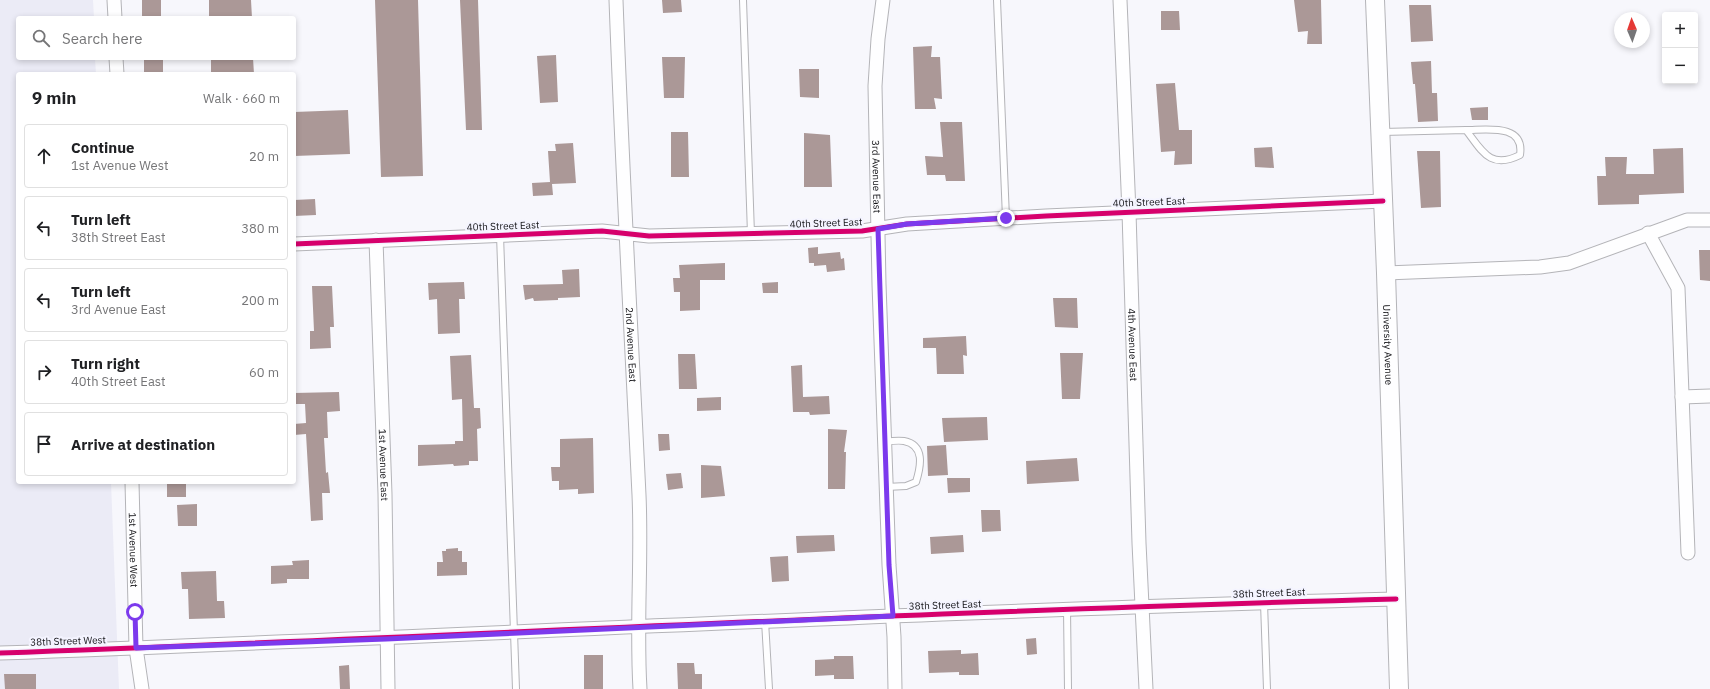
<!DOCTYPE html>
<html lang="en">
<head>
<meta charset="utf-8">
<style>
  :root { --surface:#fff; --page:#f6f6f6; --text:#202124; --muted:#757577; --line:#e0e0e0 }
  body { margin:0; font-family:"IBM Plex Sans",sans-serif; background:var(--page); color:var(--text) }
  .controls { position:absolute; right:12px; top:12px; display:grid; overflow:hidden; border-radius:4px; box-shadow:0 2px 6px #0003 }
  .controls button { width:36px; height:36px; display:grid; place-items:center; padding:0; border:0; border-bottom:1px solid var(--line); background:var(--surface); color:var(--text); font:20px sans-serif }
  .compass { position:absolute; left:1614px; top:12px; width:36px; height:36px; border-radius:50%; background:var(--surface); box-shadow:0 2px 6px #0003; rotate:358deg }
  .stop { position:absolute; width:12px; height:12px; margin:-9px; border:3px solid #7c3aed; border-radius:50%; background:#fff }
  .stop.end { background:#7c3aed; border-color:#fff; box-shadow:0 1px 4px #0008 }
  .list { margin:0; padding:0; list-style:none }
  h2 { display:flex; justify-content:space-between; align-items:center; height:52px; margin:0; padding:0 16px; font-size:17px }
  h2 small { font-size:13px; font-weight:400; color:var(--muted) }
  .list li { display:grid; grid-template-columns:26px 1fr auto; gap:12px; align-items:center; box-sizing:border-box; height:64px; margin:0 8px 8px; padding:0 8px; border:1px solid var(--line); border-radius:4px }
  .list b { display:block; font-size:15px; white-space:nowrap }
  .list p { margin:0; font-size:13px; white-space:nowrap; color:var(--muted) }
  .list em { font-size:13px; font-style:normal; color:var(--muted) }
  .icon { flex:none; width:22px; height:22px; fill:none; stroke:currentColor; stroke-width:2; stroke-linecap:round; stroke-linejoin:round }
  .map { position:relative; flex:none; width:1710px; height:689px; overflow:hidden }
  .search { position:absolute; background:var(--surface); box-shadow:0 2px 6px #0003; left:16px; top:16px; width:280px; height:44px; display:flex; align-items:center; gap:10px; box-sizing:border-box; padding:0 14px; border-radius:4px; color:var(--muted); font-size:15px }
  .panel { position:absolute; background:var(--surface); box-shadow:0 2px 6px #0003; left:16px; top:72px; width:280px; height:412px; border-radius:4px }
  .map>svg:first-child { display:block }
  .built { fill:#ebebf6 }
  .building { fill:#ab9897 }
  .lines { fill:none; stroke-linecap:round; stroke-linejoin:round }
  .lane-casing { stroke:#b4b4b8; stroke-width:8 }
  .street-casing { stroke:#b4b4b8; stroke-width:15 }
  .secondary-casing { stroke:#b4b4b8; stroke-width:20 }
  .lane { stroke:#fefeff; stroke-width:6 }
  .street { stroke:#fefeff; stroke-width:13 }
  .secondary { stroke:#fefeff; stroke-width:18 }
  .cycleway-casing { stroke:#f4f4ff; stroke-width:8 }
  .cycleway { stroke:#d6006c; stroke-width:5 }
  .route { stroke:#7c3aed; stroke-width:5 }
  .labels { text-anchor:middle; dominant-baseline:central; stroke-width:4; stroke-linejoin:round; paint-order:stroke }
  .street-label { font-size:10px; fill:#141418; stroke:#f4f4ff }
</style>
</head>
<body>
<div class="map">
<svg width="1710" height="689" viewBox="0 0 1710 689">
  <rect width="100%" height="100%" fill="#f7f7fc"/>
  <path class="built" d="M 0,0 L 93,0 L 94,18 L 18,18 L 18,58 L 95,58 L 96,74 L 18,74 L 18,482 L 111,482 L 119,689 L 0,689 Z"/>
  <path class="building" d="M 142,0 L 161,0 L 161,18 L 142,18 Z
    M 209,0 L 251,0 L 252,18 L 209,18 Z
    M 375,0 L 418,0 L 423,176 L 381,177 Z
    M 460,0 L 478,0 L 482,130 L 466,130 Z
    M 662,0 L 681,0 L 682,12 L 663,13 Z
    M 1294,0 L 1321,0 L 1322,44 L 1307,44 L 1308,31 L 1298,32 Z
    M 1409,5 L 1431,5 L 1433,41 L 1411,42 Z
    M 1161,11 L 1179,11 L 1180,30 L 1161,30 Z
    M 932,46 L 931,57 L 940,57 L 942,99 L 934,98 L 936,109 L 915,109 L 913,47 Z
    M 556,55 L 558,102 L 540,103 L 537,56 Z
    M 662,57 L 685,57 L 684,98 L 664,98 Z
    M 144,58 L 163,58 L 163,74 L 144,74 Z
    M 211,58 L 253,58 L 254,74 L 211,74 Z
    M 1431,61 L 1432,93 L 1437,93 L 1438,121 L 1418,122 L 1415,84 L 1413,84 L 1411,62 Z
    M 799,69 L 819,69 L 819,98 L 800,97 Z
    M 1175,83 L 1179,130 L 1192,130 L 1192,164 L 1174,165 L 1175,151 L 1161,152 L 1156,84 Z
    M 1488,107 L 1488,120 L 1472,120 L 1470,108 Z
    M 348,110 L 350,154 L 294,156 L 294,112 Z
    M 940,122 L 962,122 L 965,181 L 946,181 L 945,175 L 927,175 L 925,156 L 943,157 Z
    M 671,132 L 688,132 L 689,177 L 671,177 Z
    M 804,133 L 830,135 L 832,187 L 804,187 Z
    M 573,143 L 576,183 L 552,184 L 553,195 L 533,196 L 532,183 L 550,182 L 548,151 L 556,151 L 555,144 Z
    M 1272,147 L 1274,168 L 1255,167 L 1254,148 Z
    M 1683,148 L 1684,193 L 1639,195 L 1639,204 L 1598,205 L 1597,176 L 1606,176 L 1605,157 L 1627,157 L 1626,174 L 1654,174 L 1653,149 Z
    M 1417,151 L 1440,151 L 1441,207 L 1421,208 Z
    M 315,199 L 316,215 L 294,216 L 294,200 Z
    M 818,247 L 818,254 L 840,252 L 841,259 L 844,258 L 845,270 L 827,272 L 826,265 L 814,266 L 814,263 L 809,263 L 808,248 Z
    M 1699,250 L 1710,250 L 1710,281 L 1700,280 Z
    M 725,263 L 725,280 L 700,280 L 700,310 L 680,311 L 680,292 L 674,292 L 673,278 L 680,278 L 679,265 Z
    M 579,269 L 580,297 L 558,298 L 558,300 L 534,301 L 533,298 L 525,300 L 523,285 L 563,284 L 562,270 Z
    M 464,282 L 465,299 L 459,299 L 460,333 L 438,334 L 437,299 L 429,300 L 428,283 Z
    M 778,282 L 778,293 L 763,293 L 762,283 Z
    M 312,286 L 332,286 L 334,327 L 330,327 L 331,348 L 310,349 L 310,331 L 314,331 Z
    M 1053,298 L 1077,298 L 1078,328 L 1055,327 Z
    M 966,336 L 967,356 L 963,355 L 964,374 L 937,374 L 936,348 L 923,348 L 923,338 Z
    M 1060,353 L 1083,353 L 1080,399 L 1062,399 Z
    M 678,354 L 695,354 L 697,389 L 679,389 Z
    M 471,355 L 474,408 L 480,408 L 481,428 L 477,429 L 478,461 L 469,461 L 469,465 L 454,466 L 453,464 L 418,466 L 418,445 L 455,444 L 455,441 L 463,441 L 462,399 L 452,400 L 450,356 Z
    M 802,365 L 803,397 L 829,396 L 830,414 L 810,415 L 809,412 L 793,412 L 791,366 Z
    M 339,392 L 340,411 L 327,412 L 328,438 L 324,438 L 326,473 L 328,472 L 330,493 L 322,493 L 323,520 L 311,521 L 306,434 L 294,435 L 294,424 L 306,423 L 305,404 L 294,404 L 294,393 Z
    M 721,397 L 721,410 L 697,411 L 697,398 Z
    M 987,417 L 988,440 L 944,442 L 942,418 Z
    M 828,429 L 847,430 L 844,452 L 846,452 L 845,489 L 828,489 Z
    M 658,434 L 669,434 L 670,450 L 659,451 Z
    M 593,438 L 594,493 L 578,494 L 578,489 L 559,490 L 559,481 L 552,481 L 551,467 L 560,467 L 560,439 Z
    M 946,445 L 948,475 L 928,476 L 927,446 Z
    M 1077,458 L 1079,481 L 1027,484 L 1026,461 Z
    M 701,465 L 721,466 L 725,496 L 701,498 Z
    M 681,473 L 683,488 L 668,490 L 666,474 Z
    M 947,478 L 970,478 L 970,492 L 948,493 Z
    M 167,482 L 186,482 L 186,497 L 167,497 Z
    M 197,504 L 197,526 L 178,526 L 177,505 Z
    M 981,510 L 1000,510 L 1001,531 L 982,532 Z
    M 834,535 L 835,551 L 797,553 L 796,536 Z
    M 963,535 L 964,552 L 931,554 L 930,537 Z
    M 458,548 L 458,551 L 462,551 L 462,562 L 467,562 L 467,575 L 437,576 L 437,562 L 443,562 L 442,551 L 446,551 L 446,549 Z
    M 788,556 L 789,581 L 772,582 L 770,557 Z
    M 309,560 L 309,579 L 287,579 L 287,583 L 271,584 L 271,566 L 293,565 L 292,561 Z
    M 216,571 L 217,601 L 224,601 L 225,618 L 189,619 L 188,589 L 182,589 L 181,572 Z
    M 1036,638 L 1037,654 L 1027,655 L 1026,639 Z
    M 961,650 L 961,654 L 978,653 L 979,675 L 959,675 L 959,672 L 929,673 L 928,651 Z
    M 584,655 L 603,655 L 603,689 L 584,689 Z
    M 834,656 L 853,656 L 854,679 L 834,679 L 834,675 L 815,676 L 815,660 L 834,659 Z
    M 677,663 L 694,663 L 695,674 L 702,674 L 702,689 L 678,689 Z
    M 349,665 L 350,689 L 340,689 L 339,666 Z
    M 4,674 L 36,674 L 36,689 L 5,689 Z"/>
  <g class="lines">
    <defs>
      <path id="lane" d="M 743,0 L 751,234
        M 997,0 L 1006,218
        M 1466,130 C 1486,130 1525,123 1520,155 C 1490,170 1482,151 1466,130 Z
        M 1382,132 L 1466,130
        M 500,235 L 516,689
        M 885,442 C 891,441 898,440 904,441 C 925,445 921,466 916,482 L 906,486 L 886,487
        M 1264,603 L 1267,689
        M 1067,609 L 1068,689
        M 765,621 L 769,689"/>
      <g id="street">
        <path d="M 114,0 L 115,18"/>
        <path id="s1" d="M 616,0 C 622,165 631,330 639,495 C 642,560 636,624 640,689"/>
        <path id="s2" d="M 883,0 L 878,39 L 875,86 L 879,284 L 889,565 L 894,637 L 895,689"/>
        <path id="s3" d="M 1120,0 L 1129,212 L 1139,543 L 1146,689"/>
        <path d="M 116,58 L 117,74"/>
        <path d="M 1648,233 L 1678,288 L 1688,553"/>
        <path id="s4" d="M 376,240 L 385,494 L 388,689"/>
        <path d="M 294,244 L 602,231 L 649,236 L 862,231 L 907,224 L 1046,216 L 1383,201"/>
        <path d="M 1386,273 L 1540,267 L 1569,263 L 1687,220 L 1710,220"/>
        <path d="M 1682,397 L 1710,396"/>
        <path id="s5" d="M 132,482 L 136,648 L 142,689"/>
        <path d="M 0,653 C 465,636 930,611 1396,599"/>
      </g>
      <g id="secondary">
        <path id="s6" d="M 1375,0 L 1386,273 L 1399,689"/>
      </g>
    </defs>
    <use href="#lane" class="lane-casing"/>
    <use href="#street" class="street-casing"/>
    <use href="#secondary" class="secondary-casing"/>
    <use href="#lane" class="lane"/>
    <use href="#street" class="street"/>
    <use href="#secondary" class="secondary"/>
    <defs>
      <path id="cycleway" d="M 294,244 L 602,231 L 649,236 L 862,231 L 907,224 L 1046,216 L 1383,201
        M 0,653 C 465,636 930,611 1396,599"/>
    </defs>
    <use href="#cycleway" class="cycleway-casing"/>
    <use href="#cycleway" class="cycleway"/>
  </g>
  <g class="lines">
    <path class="route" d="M 135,612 L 136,648 L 386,639 L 893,616 L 889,565 L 878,229 L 907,224 L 1006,218"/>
  </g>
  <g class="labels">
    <g class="street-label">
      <text stroke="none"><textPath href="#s2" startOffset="177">3rd Avenue East</textPath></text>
      <text transform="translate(1149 202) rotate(-2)">40th Street East</text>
      <text transform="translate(826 223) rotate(-2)">40th Street East</text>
      <text transform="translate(503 226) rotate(-2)">40th Street East</text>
      <text stroke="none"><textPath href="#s1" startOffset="345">2nd Avenue East</textPath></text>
      <text stroke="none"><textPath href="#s6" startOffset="345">University Avenue</textPath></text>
      <text stroke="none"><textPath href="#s3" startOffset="345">4th Avenue East</textPath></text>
      <text stroke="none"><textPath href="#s4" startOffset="225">1st Avenue East</textPath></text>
      <text stroke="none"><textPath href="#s5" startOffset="68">1st Avenue West</textPath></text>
      <text transform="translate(1269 593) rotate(-2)">38th Street East</text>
      <text transform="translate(945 605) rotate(-2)">38th Street East</text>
      <text transform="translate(68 641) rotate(-2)">38th Street West</text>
    </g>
  </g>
</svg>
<div class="controls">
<button>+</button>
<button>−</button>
</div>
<svg class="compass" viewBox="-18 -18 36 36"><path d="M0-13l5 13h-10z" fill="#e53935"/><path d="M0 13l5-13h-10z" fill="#757577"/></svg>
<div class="stop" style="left:135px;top:612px"></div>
<div class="stop end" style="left:1006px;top:218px"></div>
<div class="search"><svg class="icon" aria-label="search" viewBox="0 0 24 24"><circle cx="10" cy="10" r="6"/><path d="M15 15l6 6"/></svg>Search here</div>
<section class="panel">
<h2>9 min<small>Walk · 660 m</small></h2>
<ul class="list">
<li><svg class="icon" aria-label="ahead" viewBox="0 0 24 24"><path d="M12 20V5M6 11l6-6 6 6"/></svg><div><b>Continue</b><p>1st Avenue West</p></div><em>20 m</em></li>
<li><svg class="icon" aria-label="left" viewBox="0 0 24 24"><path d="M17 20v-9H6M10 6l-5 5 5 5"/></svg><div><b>Turn left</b><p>38th Street East</p></div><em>380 m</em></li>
<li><svg class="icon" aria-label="left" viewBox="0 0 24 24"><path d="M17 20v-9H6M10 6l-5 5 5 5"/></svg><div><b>Turn left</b><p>3rd Avenue East</p></div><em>200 m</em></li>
<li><svg class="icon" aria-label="right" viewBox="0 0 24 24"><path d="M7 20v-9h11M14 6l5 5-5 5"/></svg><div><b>Turn right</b><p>40th Street East</p></div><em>60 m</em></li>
<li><svg class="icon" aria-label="arrive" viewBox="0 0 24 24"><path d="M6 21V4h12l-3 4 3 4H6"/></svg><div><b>Arrive at destination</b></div></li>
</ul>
</section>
</div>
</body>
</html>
